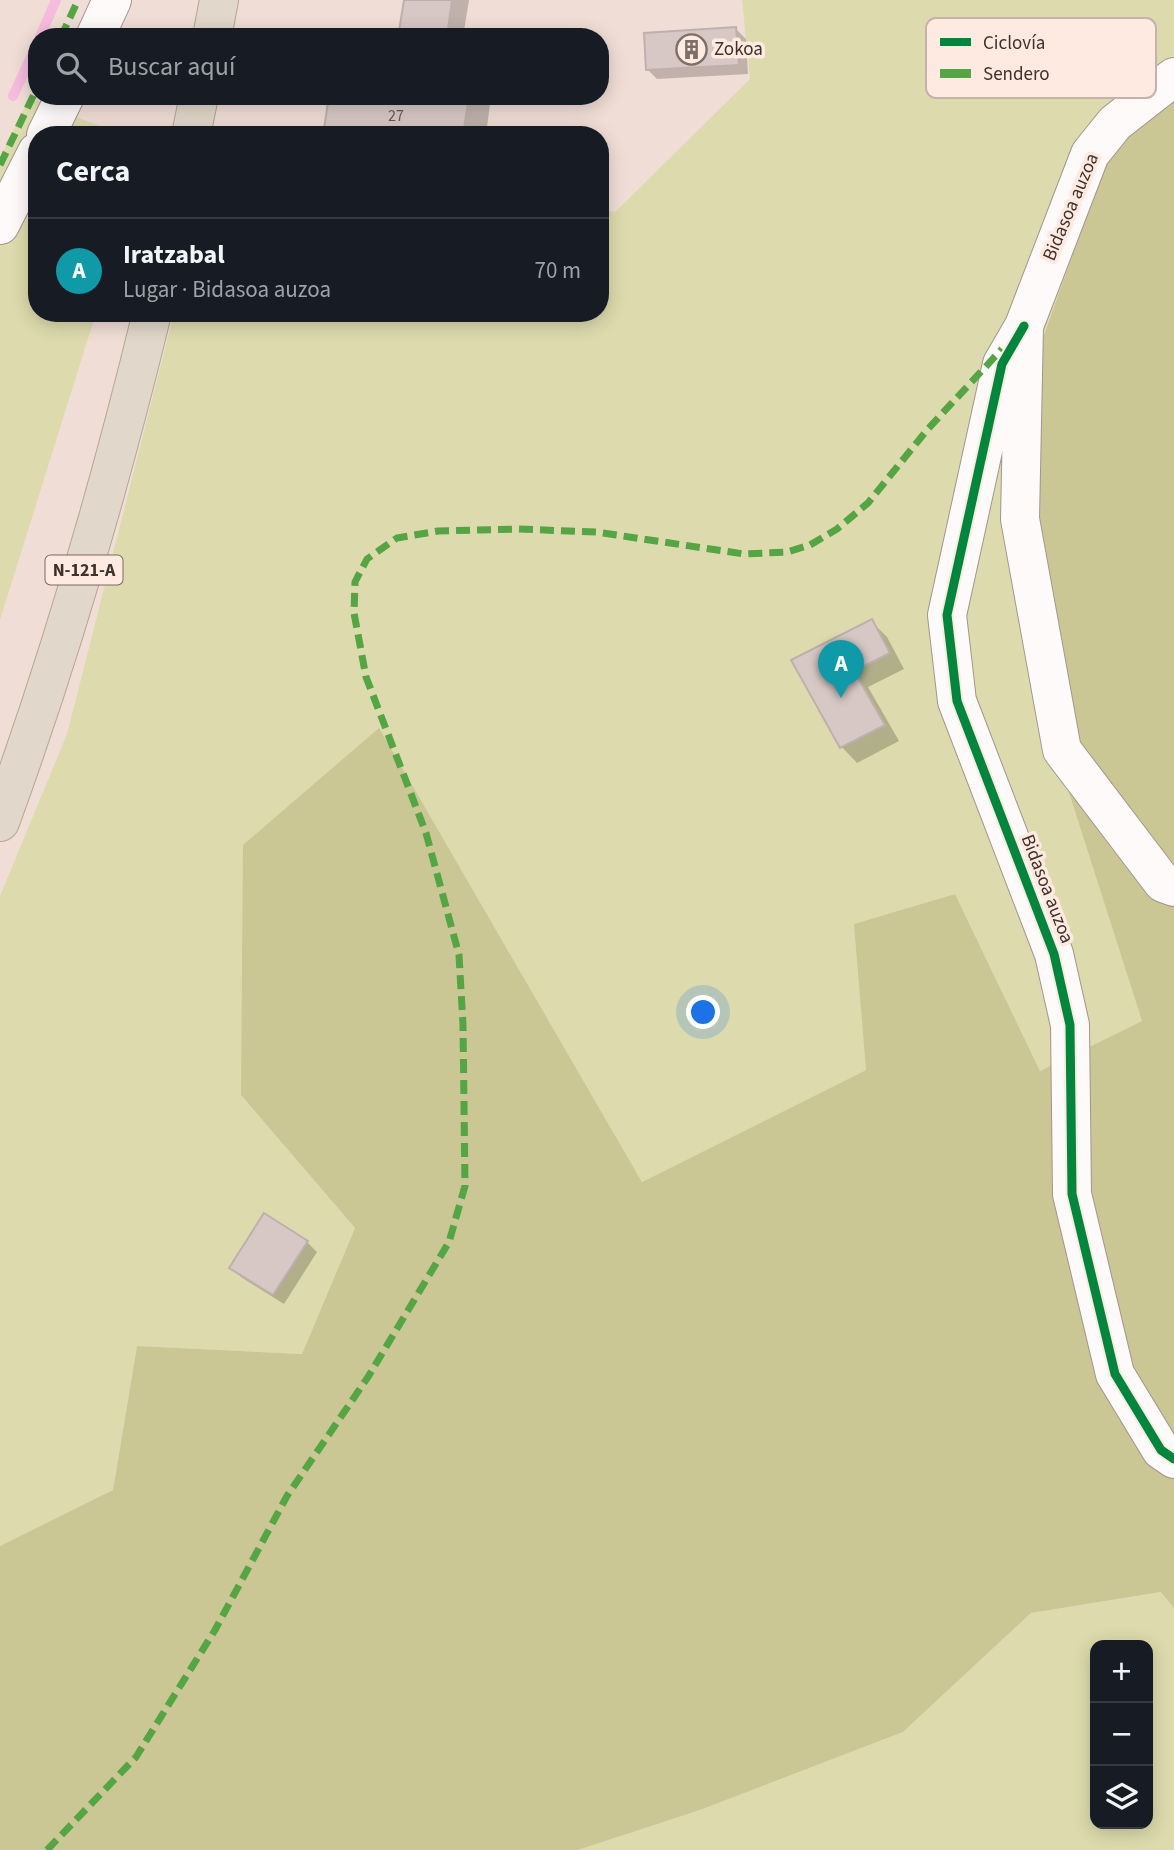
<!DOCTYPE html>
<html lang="es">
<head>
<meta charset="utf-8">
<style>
  :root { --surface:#171b24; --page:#242831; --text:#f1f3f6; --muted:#9ea1a6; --line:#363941; --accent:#7c6e68 }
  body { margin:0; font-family:"Source Sans 3",sans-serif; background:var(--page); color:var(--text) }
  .controls { position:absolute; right:21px; bottom:21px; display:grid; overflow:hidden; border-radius:14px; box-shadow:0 4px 18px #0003 }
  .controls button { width:63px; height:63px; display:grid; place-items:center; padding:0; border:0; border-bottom:2px solid var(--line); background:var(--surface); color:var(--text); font:35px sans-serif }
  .you { position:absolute; left:704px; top:1013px; width:24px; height:24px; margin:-18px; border:5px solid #fff; border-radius:50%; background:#1a73e8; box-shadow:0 0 0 10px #1a73e833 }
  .badge { display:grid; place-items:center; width:46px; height:46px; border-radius:50%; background:var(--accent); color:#fff; font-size:23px; font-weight:700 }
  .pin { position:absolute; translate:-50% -58px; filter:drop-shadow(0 2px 4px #0008) }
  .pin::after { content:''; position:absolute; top:37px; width:24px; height:21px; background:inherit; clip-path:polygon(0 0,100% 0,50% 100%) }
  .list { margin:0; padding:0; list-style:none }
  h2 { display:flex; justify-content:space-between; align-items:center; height:91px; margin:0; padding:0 28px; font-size:30px }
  h2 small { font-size:23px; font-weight:400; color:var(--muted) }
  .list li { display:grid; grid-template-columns:46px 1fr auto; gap:21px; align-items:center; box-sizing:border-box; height:105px; padding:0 28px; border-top:2px solid var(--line) }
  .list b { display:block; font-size:26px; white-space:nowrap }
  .list p { margin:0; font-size:23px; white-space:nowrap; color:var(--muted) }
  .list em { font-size:23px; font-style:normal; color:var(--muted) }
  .icon { flex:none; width:38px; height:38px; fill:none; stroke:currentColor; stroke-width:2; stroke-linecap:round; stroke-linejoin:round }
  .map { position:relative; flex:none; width:1174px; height:1850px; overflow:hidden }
  .search { position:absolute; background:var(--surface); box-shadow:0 4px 18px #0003; left:28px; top:28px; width:581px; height:77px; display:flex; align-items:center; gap:18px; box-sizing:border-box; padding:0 24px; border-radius:28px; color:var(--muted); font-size:26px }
  .panel { position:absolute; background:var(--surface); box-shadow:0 4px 18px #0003; left:28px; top:126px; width:581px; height:196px; border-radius:28px }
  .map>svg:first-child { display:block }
  .green { fill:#dddbad; fill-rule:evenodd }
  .forest { fill:#cac794 }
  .shadow { fill:#0003 }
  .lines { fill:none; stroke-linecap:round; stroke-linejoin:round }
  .stream { stroke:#f6bbde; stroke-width:10 }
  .building { fill:#d8c8c5; stroke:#bfb0ad; stroke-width:2 }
  .minor-casing { stroke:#a2958f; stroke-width:40 }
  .highway-casing { stroke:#b5a594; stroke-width:40 }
  .minor { stroke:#fdfaf9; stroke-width:38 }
  .highway { stroke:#e1d7ca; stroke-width:38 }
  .quiet { stroke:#54a543; stroke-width:7; stroke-dasharray:14 7; stroke-linecap:butt }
  .cycleway-casing { stroke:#feeae1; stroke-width:13 }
  .cycleway { stroke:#00873e; stroke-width:9 }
  .labels { text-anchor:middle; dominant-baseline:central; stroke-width:7; stroke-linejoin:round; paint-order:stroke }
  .number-label { font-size:16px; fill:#675a55 }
  .shield { fill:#feeae1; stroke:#786962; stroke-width:2 }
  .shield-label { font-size:18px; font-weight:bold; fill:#3e322c }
  .poi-label { font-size:19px; fill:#3e322c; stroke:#feeae1; text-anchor:start }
  .street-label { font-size:19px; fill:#3e322c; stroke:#feeae1 }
  .key { fill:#feeae1; stroke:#c4b3ab; stroke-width:2 }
  .key-label { font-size:19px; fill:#3e322c }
</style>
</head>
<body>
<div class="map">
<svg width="1174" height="1850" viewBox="0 0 1174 1850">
  <rect width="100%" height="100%" fill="#f0ded6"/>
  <path class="green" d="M 742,0 L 1174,0 L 1174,100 L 1040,702 L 1142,1021 L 1040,1071 L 955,894 L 855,924 L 866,1070 L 642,1182 L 379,729 L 241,1095 L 355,1228 L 302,1354 L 137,1346 L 113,1490 L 0,1546 L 0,896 L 67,734 L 174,313 L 600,313 L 600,210 L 615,212 L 750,79 Z
    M 29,98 L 122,135 L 37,135 L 37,313 L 96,313 L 0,620 L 0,159 Z
    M 1162,1592 L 1174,1608 L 1174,1850 L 578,1850 L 700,1810 L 903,1732 L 1031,1613 ZM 1095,1645 L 1148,1645 L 1148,1824 L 1095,1824 Z"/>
  <path class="forest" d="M 1174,101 L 1174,1608 L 1161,1592 L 1031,1613 L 903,1732 L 700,1810 L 578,1850 L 0,1850 L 0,1546 L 113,1490 L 137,1346 L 302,1354 L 355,1228 L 241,1095 L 243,845 L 379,728 L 642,1182 L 866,1070 L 854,924 L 955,894 L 1040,1071 L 1142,1021 L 1040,702 L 1035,361 L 1113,140 Z"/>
  <path class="shadow" d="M 405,0 L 469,0 L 463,37 L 399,37 Z
    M 736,29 L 746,39 L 748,74 L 657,79 L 647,69 Z
    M 331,96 L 491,96 L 486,135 L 325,135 Z
    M 871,621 L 887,637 L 904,669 L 868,687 L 899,741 L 857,763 L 842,747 L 793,660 Z
    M 307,1242 L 317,1252 L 284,1304 L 241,1277 L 231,1267 Z"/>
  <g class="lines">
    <path class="stream" d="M 40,37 L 56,0
      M 13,96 L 37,44"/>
  </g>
  <path class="building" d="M 404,0 L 452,0 L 447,37 L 398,37 Z
    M 736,27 L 739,65 L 646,70 L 644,33 Z
    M 329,96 L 469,96 L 463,135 L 323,135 Z
    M 872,619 L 890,653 L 854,671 L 885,725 L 840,748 L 791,660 Z
    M 264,1213 L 308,1241 L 273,1295 L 229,1268 Z"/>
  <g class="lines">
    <defs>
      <path id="minor" d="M 95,37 L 112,0
        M 1174,77 L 1115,123 L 1090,154 L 1024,326 L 1020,519 L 1062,750 L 1163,883 L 1174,887
        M 46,135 L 65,96
        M 0,225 L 37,152
        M 1024,326 L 1002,364 L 947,615 L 957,701 L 1054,954 L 1070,1025 L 1072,1194 L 1115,1374 L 1161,1450 L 1174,1459"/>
      <path id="highway" d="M 212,37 L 219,0
        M 191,135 L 199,96
        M 0,822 C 61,655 110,486 152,313"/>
    </defs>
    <use href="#minor" class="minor-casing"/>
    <use href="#highway" class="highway-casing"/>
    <use href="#minor" class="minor"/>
    <use href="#highway" class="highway"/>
    <path class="quiet" d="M 61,37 L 78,0
      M 0,165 L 37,88
      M 47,1850 L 136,1757 L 215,1630 L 287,1496 L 368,1377 L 449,1242 L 465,1186 L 463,1025 L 459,955 L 426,833 L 366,677 L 354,613 L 355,582 L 367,559 L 397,538 L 438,531 L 518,529 L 596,532 L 744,554 L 787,552 L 810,545 L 837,529 L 868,503 L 927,430 L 1002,349"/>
    <defs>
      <path id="cycleway" d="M 1024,326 L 1002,364 L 947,615 L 957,701 L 1054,954 L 1070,1025 L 1072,1194 L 1115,1374 L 1161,1450 L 1174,1459"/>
    </defs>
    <use href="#cycleway" class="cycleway-casing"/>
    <use href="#cycleway" class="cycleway"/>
  </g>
  <defs>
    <symbol id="building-ring" viewBox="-11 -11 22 22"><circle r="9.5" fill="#feeae1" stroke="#7c6e68" stroke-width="1.5"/><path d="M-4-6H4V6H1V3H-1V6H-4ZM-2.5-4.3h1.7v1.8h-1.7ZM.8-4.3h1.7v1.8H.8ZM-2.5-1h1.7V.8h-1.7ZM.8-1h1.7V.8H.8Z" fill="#7c6e68"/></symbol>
  </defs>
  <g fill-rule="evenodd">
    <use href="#building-ring" x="674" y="32" width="35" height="35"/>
  </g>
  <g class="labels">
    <g class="number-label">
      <text x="396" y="116">27</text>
    </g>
    <rect class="shield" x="45.5" y="555.5" width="77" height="29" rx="5"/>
    <g class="shield-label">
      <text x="84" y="570">N-121-A</text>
    </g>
    <g class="poi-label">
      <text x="714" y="49">Zokoa</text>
    </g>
    <g class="street-label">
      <text transform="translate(1071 207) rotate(-67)">Bidasoa auzoa</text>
      <text transform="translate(1047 889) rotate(69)">Bidasoa auzoa</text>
    </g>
  </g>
  <rect x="926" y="18" width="230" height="80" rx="10" class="key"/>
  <rect x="940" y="38" width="31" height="8" fill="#00873e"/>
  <rect x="940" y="69" width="31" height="9" fill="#54a543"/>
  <g class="key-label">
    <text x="983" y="49">Ciclovía</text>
    <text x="983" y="80">Sendero</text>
  </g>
</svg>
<div class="controls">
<button>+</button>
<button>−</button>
<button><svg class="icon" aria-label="layers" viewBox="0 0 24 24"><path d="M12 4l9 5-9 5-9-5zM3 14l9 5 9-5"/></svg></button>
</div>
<div class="you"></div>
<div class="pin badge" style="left:841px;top:698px;background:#0f9aa8">A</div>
<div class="search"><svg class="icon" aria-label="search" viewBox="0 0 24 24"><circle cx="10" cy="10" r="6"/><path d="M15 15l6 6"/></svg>Buscar aquí</div>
<section class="panel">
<h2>Cerca<small></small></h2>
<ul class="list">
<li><span class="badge" style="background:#0f9aa8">A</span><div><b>Iratzabal</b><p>Lugar · Bidasoa auzoa</p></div><em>70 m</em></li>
</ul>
</section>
</div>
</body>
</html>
